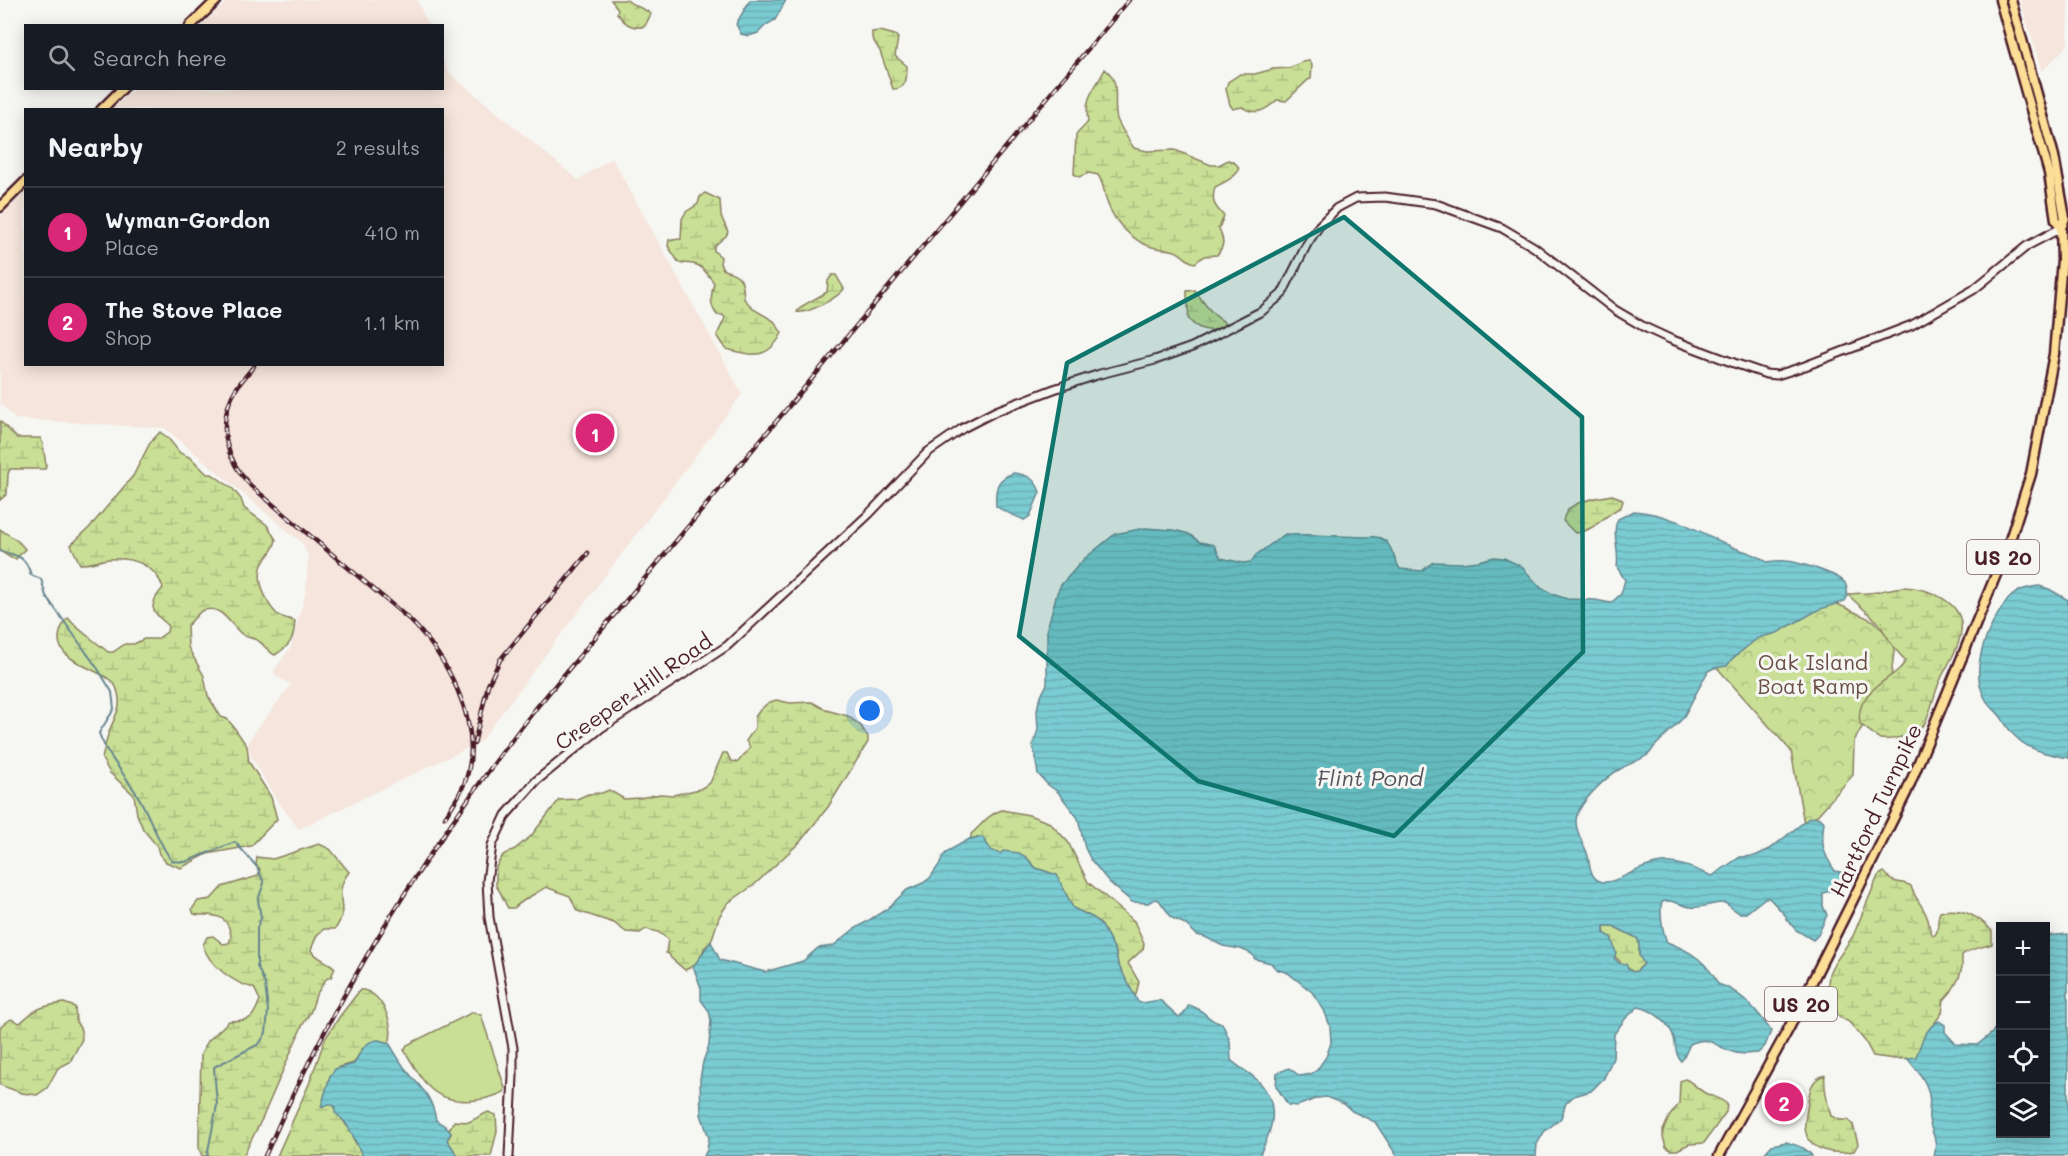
<!DOCTYPE html>
<html lang="en">
<head>
<meta charset="utf-8">
<style>
  :root { --surface:#171b24; --page:#20242c; --text:#f1f3f6; --muted:#9ea1a6; --line:#363941; --accent:#db2777 }
  body { margin:0; font-family:Mali,sans-serif; background:var(--page); color:var(--text) }
  .controls { position:absolute; right:18px; bottom:18px; display:grid; overflow:hidden; border-radius:0px; box-shadow:0 3px 15px #0003 }
  .controls button { width:54px; height:54px; display:grid; place-items:center; padding:0; border:0; border-bottom:2px solid var(--line); background:var(--surface); color:var(--text); font:30px sans-serif }
  .you { position:absolute; left:870px; top:711px; width:21px; height:21px; margin:-15px; border:4px solid #fff; border-radius:50%; background:#1a73e8; box-shadow:0 0 0 9px #1a73e833 }
  .badge { display:grid; place-items:center; width:39px; height:39px; border-radius:50%; background:var(--accent); color:#fff; font-size:20px; font-weight:700 }
  .pin { position:absolute; translate:-50% -50%; border:3px solid #fff; box-shadow:0 2px 6px #0006 }
  .list { margin:0; padding:0; list-style:none }
  h2 { display:flex; justify-content:space-between; align-items:center; height:78px; margin:0; padding:0 24px; font-size:26px }
  h2 small { font-size:20px; font-weight:400; color:var(--muted) }
  .list li { display:grid; grid-template-columns:39px 1fr auto; gap:18px; align-items:center; box-sizing:border-box; height:90px; padding:0 24px; border-top:2px solid var(--line) }
  .list b { display:block; font-size:22px; white-space:nowrap }
  .list p { margin:0; font-size:20px; white-space:nowrap; color:var(--muted) }
  .list em { font-size:20px; font-style:normal; color:var(--muted) }
  .icon { flex:none; width:33px; height:33px; fill:none; stroke:currentColor; stroke-width:2; stroke-linecap:round; stroke-linejoin:round }
  .map { position:relative; flex:none; width:2068px; height:1156px; overflow:hidden }
  .search { position:absolute; background:var(--surface); box-shadow:0 3px 15px #0003; left:24px; top:24px; width:420px; height:66px; display:flex; align-items:center; gap:15px; box-sizing:border-box; padding:0 21px; border-radius:0px; color:var(--muted); font-size:22px }
  .panel { position:absolute; background:var(--surface); box-shadow:0 3px 15px #0003; left:24px; top:108px; width:420px; height:258px; border-radius:0px }
  .map>svg:first-child { display:block }
  .built { fill:#f5e5dc }
  .grass { fill:#c8df95; stroke:#897f60; stroke-width:1.5 }
  .forest { fill:url(#forest-crowns); stroke:#897f60; stroke-width:1.5 }
  .wetland { fill:url(#wetland-marsh); stroke:#897f60; stroke-width:1.5 }
  .water { fill:url(#water-rules); stroke:#67868f; stroke-width:1.5; fill-rule:evenodd }
  .lines { fill:none; stroke-linecap:round; stroke-linejoin:round }
  .stream { stroke:#67868f; stroke-width:2 }
  .minor-casing { stroke:#4a1f2b; stroke-width:11 }
  .major-casing { stroke:#4a1f2b; stroke-width:13 }
  .minor { stroke:#f6f6f2; stroke-width:7 }
  .major { stroke:#fdde96; stroke-width:8 }
  .rail-casing { stroke:#4a1f2b; stroke-width:4.5 }
  .rail { stroke:#f6f6f2; stroke-width:2; stroke-dasharray:7; stroke-linecap:butt }
  .marked { fill:#0f766e; fill-opacity:0.2; stroke:#0f766e; stroke-width:4.5; stroke-linejoin:round }
  .labels { text-anchor:middle; dominant-baseline:central; stroke-width:6; stroke-linejoin:round; paint-order:stroke }
  .shield { fill:#f6f6f2; stroke:#7e6067; stroke-width:1.5 }
  .shield-label { font-size:20px; font-weight:bold; fill:#4a1f2b }
  .park-label { font-size:21px; fill:#6a4f46; stroke:#f6f6f2 }
  .street-label { font-size:21px; fill:#4a1f2b; stroke:#f6f6f2 }
  .water-label { font-size:22px; font-style:italic; fill:#58535d; stroke:#f6f6f2 }
</style>
</head>
<body>
<div class="map">
<svg width="2068" height="1156" viewBox="0 0 2068 1156">
  <defs>
    <pattern id="forest-crowns" width="20" height="18" patternUnits="userSpaceOnUse" patternTransform="scale(1.5)"><rect width="20" height="18" fill="#c8df95"/><path d="M2 6a3 3 0 1 1 6 0M12 15a3 3 0 1 1 6 0" fill="none" stroke="#adbf81"/></pattern>
    <pattern id="wetland-marsh" width="20" height="14" patternUnits="userSpaceOnUse" patternTransform="scale(1.5)"><rect width="20" height="14" fill="#c8df95"/><path d="M1 5h8M5 5V1M11 12h8M15 12V8" fill="none" stroke="#adbf81"/></pattern>
    <pattern id="water-rules" width="6" height="5" patternUnits="userSpaceOnUse" patternTransform="scale(1.5)"><rect width="6" height="5" fill="#7acbd2"/><path d="M0 2.5h6" fill="none" stroke="#6baeb4"/></pattern>
  </defs>
  <rect width="100%" height="100%" fill="#f6f6f2"/>
  <filter id="ink" filterUnits="userSpaceOnUse"><feTurbulence type="fractalNoise" baseFrequency=".0167" numOctaves="2"/><feDisplacementMap in="SourceGraphic" scale="12" xChannelSelector="R" yChannelSelector="G"/><feConvolveMatrix kernelMatrix="1 2 1 2 8 2 1 2 1" color-interpolation-filters="sRGB"/></filter>
  <g filter="url(#ink)">
    <path class="built" d="M 229,0 L 417,0 L 428,25 L 201,25 Z
      M 2020,0 L 2068,0 L 2068,45 L 2042,71 Z
      M 443,59 L 448,72 L 578,180 L 612,158 L 742,394 L 480,742 L 299,829 L 276,799 L 251,756 L 248,745 L 251,737 L 291,685 L 275,675 L 274,670 L 291,647 L 306,591 L 308,555 L 302,543 L 165,428 L 15,419 L 0,403 L 0,216 L 25,192 L 26,364 L 442,364 L 442,110 L 112,109 L 134,89 L 442,88 Z"/>
    <path class="grass" d="M 473,1012 L 481,1015 L 505,1088 L 504,1092 C 483,1102 450,1106 431,1089 C 421,1081 411,1060 404,1050 L 407,1045 Z"/>
    <path class="forest" d="M 1831,601 L 1874,621 L 1895,643 L 1891,677 L 1854,741 L 1853,775 L 1805,829 L 1791,751 L 1712,662 L 1749,639 Z"/>
    <path class="wetland" d="M 611,0 L 627,0 C 634,7 643,7 651,14 L 645,26 C 632,30 624,23 617,13 L 618,9 Z
      M 880,31 L 895,35 L 898,38 L 895,56 L 907,66 C 907,78 907,89 893,89 L 880,51 L 872,38 L 872,32 Z
      M 1309,61 L 1312,65 L 1311,79 L 1308,80 L 1286,101 L 1277,100 C 1265,111 1256,116 1242,107 L 1233,109 L 1230,105 L 1226,89 L 1228,82 L 1240,74 L 1255,74 L 1273,69 L 1290,68 L 1302,62 Z
      M 1105,69 C 1122,82 1112,101 1117,119 C 1121,129 1128,139 1134,148 L 1147,151 L 1175,150 L 1211,165 L 1219,165 L 1228,160 C 1254,169 1225,182 1215,187 C 1211,201 1214,206 1224,216 L 1219,228 C 1224,241 1225,245 1217,255 L 1204,256 L 1195,263 C 1187,262 1183,254 1175,251 C 1168,249 1159,249 1152,247 C 1132,241 1114,222 1107,202 C 1104,193 1104,184 1098,175 L 1089,173 L 1079,177 L 1074,174 L 1076,135 L 1088,122 C 1084,95 1094,92 1105,69 Z
      M 705,193 L 720,200 L 721,216 L 728,232 L 726,236 L 714,246 L 714,251 L 721,257 L 720,264 L 724,270 C 743,275 743,281 744,299 L 755,310 L 774,321 L 782,333 C 768,360 753,356 726,349 L 717,335 L 725,318 L 723,315 L 717,315 C 709,305 711,295 714,283 C 702,266 701,263 679,263 L 668,246 L 669,240 L 681,239 L 682,219 L 686,212 L 698,204 L 700,197 Z
      M 832,275 L 836,275 L 844,289 C 837,298 808,314 797,312 L 802,306 L 827,292 L 828,281 Z
      M 1195,290 C 1202,301 1212,315 1223,321 L 1225,326 C 1213,334 1196,330 1188,318 C 1190,308 1186,301 1187,291 Z
      M 0,421 L 17,438 L 40,438 L 43,444 L 46,466 L 45,469 L 10,469 L 8,474 L 7,494 L 0,500 Z
      M 160,432 L 168,438 L 180,453 L 191,458 L 207,474 L 212,474 L 233,489 L 241,499 L 244,508 L 267,525 L 276,540 C 273,553 267,554 262,565 C 256,579 266,604 277,614 C 282,618 289,619 295,621 C 294,639 291,645 275,655 C 267,651 264,644 257,640 C 253,638 247,638 243,635 C 229,625 223,603 201,611 L 187,626 L 188,647 L 204,676 L 208,696 L 221,717 L 227,719 L 233,726 L 247,746 L 249,762 L 271,797 L 277,819 L 251,846 L 207,854 L 181,868 L 166,862 L 159,854 L 157,846 L 143,829 L 137,814 L 134,795 L 110,773 L 102,759 C 104,750 106,740 109,732 C 115,714 124,708 116,687 C 108,668 47,664 61,629 C 63,624 64,621 68,618 C 80,632 94,640 108,652 L 113,652 L 125,644 L 134,644 L 144,639 L 157,639 L 167,632 L 168,625 C 150,611 148,605 163,588 C 155,564 133,557 109,559 C 98,560 92,565 80,564 L 71,545 L 89,528 L 133,476 L 150,443 Z
      M 1612,495 L 1620,498 L 1623,501 L 1621,507 C 1603,516 1595,531 1575,533 L 1563,521 C 1566,500 1594,499 1612,495 Z
      M 0,529 L 19,542 L 25,549 L 16,559 L 11,558 L 0,551 Z
      M 1904,587 C 1926,588 1965,601 1961,631 C 1959,650 1946,666 1939,683 C 1934,696 1931,710 1925,723 C 1915,735 1895,741 1880,739 L 1860,724 C 1853,687 1902,677 1905,660 L 1894,648 L 1878,622 L 1848,595 C 1855,592 1861,594 1868,593 C 1880,592 1891,588 1904,587 Z
      M 776,700 L 790,703 L 812,702 L 826,710 L 848,716 L 861,726 L 868,737 L 868,742 L 828,807 L 800,842 L 754,885 L 728,903 L 719,917 L 711,942 L 704,948 L 701,959 L 693,966 L 685,970 L 671,958 L 669,954 L 666,953 L 668,939 L 658,932 L 646,929 L 640,933 L 626,932 L 614,923 L 577,911 L 570,896 L 546,887 C 534,895 525,898 514,908 L 508,908 C 503,900 502,893 496,886 L 496,867 L 503,855 L 515,849 L 531,836 L 559,800 L 577,799 L 588,794 L 602,793 L 609,790 L 624,799 L 640,798 L 660,794 L 673,795 L 700,789 L 710,783 L 723,753 L 727,753 L 731,761 L 738,762 L 750,748 L 746,741 L 755,728 L 755,717 L 760,710 L 768,703 Z
      M 1002,810 L 1029,815 L 1050,823 L 1068,842 L 1088,882 L 1134,921 L 1144,944 L 1143,949 L 1128,963 L 1139,982 L 1135,998 L 1118,964 L 1115,950 L 1102,926 L 1094,918 L 1073,908 L 1057,875 L 1036,868 L 1026,857 C 1016,856 999,858 992,851 C 986,845 987,840 979,837 L 971,840 L 971,834 C 981,826 988,814 1002,810 Z
      M 319,844 L 330,849 L 349,872 C 330,897 352,907 335,929 L 324,929 L 317,935 L 311,950 C 319,961 327,960 335,968 L 331,977 L 326,979 L 316,995 L 311,1011 L 302,1026 L 262,1119 L 243,1156 L 202,1156 L 199,1148 L 199,1137 L 201,1054 L 208,1041 L 229,1021 C 251,1020 252,1021 260,1000 L 254,988 C 235,984 208,965 203,945 L 207,937 L 213,936 L 223,944 L 229,943 C 232,937 231,934 229,928 C 223,911 207,917 194,914 L 192,909 L 198,901 L 211,899 L 222,887 L 258,876 L 260,869 L 256,865 L 257,857 L 273,859 Z
      M 1884,872 C 1887,874 1888,877 1890,879 C 1893,883 1905,882 1911,886 C 1914,898 1923,905 1927,917 C 1930,923 1928,929 1933,935 L 1935,935 C 1940,929 1936,920 1940,912 C 1960,906 1979,916 1992,931 L 1992,944 C 1981,948 1971,948 1962,955 L 1962,967 L 1959,978 L 1951,992 L 1944,1000 L 1942,1013 L 1924,1037 L 1916,1058 L 1894,1059 L 1873,1056 L 1865,1041 L 1849,1022 L 1841,1018 L 1830,1006 L 1825,998 L 1825,990 L 1828,984 L 1829,974 L 1832,967 L 1853,936 L 1878,876 Z
      M 1604,926 L 1613,926 L 1637,938 L 1639,942 L 1639,955 L 1644,964 L 1637,971 L 1633,972 C 1616,960 1605,949 1604,926 Z
      M 360,990 C 381,989 396,1026 389,1043 L 378,1040 L 362,1049 L 354,1063 L 339,1067 L 330,1076 L 322,1106 L 328,1104 L 335,1106 L 346,1125 L 352,1131 L 354,1140 L 363,1156 L 277,1156 L 309,1084 L 325,1039 L 340,1016 Z
      M 64,1003 L 75,1007 L 76,1021 L 81,1030 L 82,1039 L 70,1062 L 58,1068 L 47,1088 L 37,1095 L 22,1093 L 0,1085 L 0,1027 L 11,1019 L 20,1023 C 36,1008 42,1006 64,1003 Z
      M 1825,1075 C 1823,1087 1828,1105 1831,1116 L 1840,1120 L 1848,1120 L 1853,1125 L 1858,1144 L 1854,1151 C 1835,1155 1808,1152 1805,1128 C 1804,1122 1806,1116 1807,1109 C 1809,1096 1809,1079 1825,1075 Z
      M 1685,1079 C 1693,1082 1697,1089 1705,1093 C 1713,1097 1720,1098 1727,1104 L 1726,1112 L 1704,1143 L 1689,1144 L 1677,1150 L 1671,1150 L 1666,1147 L 1663,1137 L 1663,1131 L 1669,1117 L 1679,1104 L 1680,1081 Z
      M 488,1112 L 496,1115 L 497,1131 L 491,1156 L 458,1156 L 447,1140 L 451,1134 L 449,1130 L 454,1121 L 469,1122 Z"/>
    <path class="water" d="M 750,0 L 786,0 L 775,20 L 766,25 L 758,33 L 749,36 L 741,34 L 736,24 Z
      M 1014,473 C 1028,475 1035,478 1040,492 L 1030,516 L 1024,520 C 1015,515 1005,513 996,506 C 995,488 996,479 1014,473 Z
      M 1634,511 C 1670,514 1697,530 1728,545 C 1742,552 1754,552 1767,562 C 1773,561 1780,560 1786,561 C 1798,562 1839,574 1845,583 C 1848,589 1848,595 1845,601 L 1818,610 L 1777,633 L 1758,638 L 1732,659 L 1727,666 L 1714,668 L 1708,671 L 1683,718 L 1654,747 L 1650,753 C 1642,760 1632,762 1622,768 C 1608,775 1575,805 1576,822 C 1576,834 1585,845 1588,856 C 1590,866 1590,880 1603,882 C 1613,883 1624,876 1633,872 C 1667,856 1680,863 1712,876 L 1740,857 L 1755,856 L 1770,849 L 1809,818 C 1815,817 1820,816 1824,822 C 1821,844 1822,852 1835,871 L 1845,873 L 1847,879 C 1844,890 1833,890 1823,893 L 1823,906 L 1827,915 L 1818,935 L 1813,940 L 1796,930 L 1786,919 L 1786,916 L 1769,898 L 1765,898 L 1746,913 L 1739,913 L 1725,903 C 1713,902 1703,909 1691,907 C 1680,906 1673,898 1662,902 C 1659,911 1663,933 1667,942 C 1690,951 1707,961 1718,984 C 1741,991 1758,1011 1771,1031 L 1765,1046 L 1758,1053 C 1748,1054 1739,1055 1730,1051 C 1713,1045 1709,1035 1690,1044 L 1683,1059 L 1681,1061 C 1675,1055 1676,1046 1674,1038 C 1670,1023 1652,1009 1638,1007 L 1625,1019 L 1614,1034 L 1613,1058 L 1604,1078 L 1591,1091 L 1574,1096 L 1566,1103 L 1561,1118 L 1544,1132 L 1537,1144 L 1536,1156 L 1397,1156 L 1375,1122 L 1352,1111 L 1344,1104 L 1326,1097 L 1318,1098 L 1297,1106 L 1288,1105 L 1276,1086 L 1277,1073 L 1289,1068 L 1300,1076 L 1311,1074 L 1317,1070 L 1326,1057 L 1331,1043 L 1330,1026 L 1324,1010 L 1312,992 L 1288,973 L 1276,969 L 1271,963 L 1255,959 L 1252,954 L 1241,949 L 1223,946 L 1205,937 L 1197,935 L 1185,924 L 1172,918 L 1159,900 L 1155,899 L 1148,903 L 1132,902 L 1109,882 L 1091,860 L 1085,848 L 1078,818 L 1058,792 L 1047,784 L 1038,774 L 1033,745 L 1038,730 L 1037,711 L 1039,700 L 1047,684 L 1047,629 L 1057,593 L 1061,585 L 1084,559 L 1115,534 L 1145,528 L 1174,530 L 1189,534 L 1200,542 L 1214,545 L 1221,558 L 1243,563 L 1251,562 L 1256,555 L 1285,534 L 1366,537 C 1393,534 1389,551 1400,569 L 1422,571 L 1433,562 L 1461,563 L 1479,561 L 1494,557 L 1504,558 L 1521,566 L 1541,588 L 1555,595 L 1567,599 L 1595,600 L 1611,603 L 1621,594 L 1625,580 L 1617,567 C 1620,552 1611,532 1618,519 ZM 1604,926 L 1613,926 L 1637,938 L 1639,942 L 1639,955 L 1644,964 L 1637,971 L 1633,972 L 1628,969 L 1626,964 L 1619,963 L 1614,958 L 1616,953 L 1611,937 L 1604,933 Z
      M 2039,586 L 2049,589 L 2068,600 L 2068,758 C 2035,751 2018,748 2001,717 C 1997,711 1990,707 1986,700 C 1971,675 1982,643 1994,621 C 2006,599 2014,588 2039,586 Z
      M 982,837 L 991,850 L 1000,854 L 1003,851 L 1019,853 L 1026,857 L 1036,868 L 1057,875 L 1073,908 L 1094,918 L 1102,926 L 1115,950 L 1118,964 L 1138,1002 L 1141,1003 L 1160,1000 L 1179,1017 L 1183,1015 L 1189,1005 C 1205,1009 1209,1023 1222,1023 L 1230,1041 L 1231,1060 C 1240,1069 1253,1074 1261,1084 C 1281,1107 1271,1133 1259,1156 L 704,1156 L 707,1150 L 709,1138 L 701,1114 L 700,1079 L 703,1062 L 709,1045 L 711,1020 L 709,1011 L 701,1000 L 701,988 L 693,966 C 701,958 703,950 711,942 L 720,960 L 765,972 L 803,961 L 818,948 L 833,946 L 853,930 L 887,909 L 907,890 L 923,883 L 930,878 L 941,862 L 942,857 L 948,851 L 971,838 L 971,840 Z
      M 2068,934 L 2068,1156 L 1934,1156 C 1939,1139 1931,1134 1929,1119 C 1928,1111 1931,1103 1929,1095 C 1927,1081 1916,1069 1907,1058 L 1916,1057 C 1921,1044 1925,1028 1939,1021 L 1945,1025 L 1945,1032 L 1956,1044 L 1977,1045 L 1992,1033 L 2000,1021 L 2000,1134 L 2046,1134 L 2046,936 Z
      M 378,1040 L 389,1043 C 394,1051 399,1060 404,1067 C 420,1088 431,1093 436,1120 L 445,1126 L 451,1133 L 447,1140 L 458,1156 L 363,1156 C 354,1141 350,1123 335,1113 L 335,1106 L 328,1104 L 321,1107 L 330,1076 L 335,1069 L 354,1064 C 360,1053 364,1041 378,1040 Z
      M 1786,1142 C 1795,1145 1806,1147 1812,1156 L 1762,1156 L 1772,1145 Z"/>
    <g class="lines">
      <path class="stream" d="M 0,551 C 18,556 25,555 31,575 L 41,579 L 46,596 L 98,669 L 112,692 L 114,709 L 99,733 C 107,757 127,776 139,798 C 151,819 158,842 172,861 L 185,862 L 235,842 L 257,867 L 264,883 L 258,900 L 261,918 L 257,928 L 257,966 L 265,984 L 268,1011 L 266,1033 L 259,1044 L 214,1067 L 217,1105 L 207,1156"/>
      <defs>
        <path id="minor" d="M 509,1156 L 513,1076 L 513,1048 L 489,917 L 487,881 L 492,845 L 506,815 L 536,781 L 601,728 L 727,646 L 869,514 L 928,452 L 963,428 L 996,411 L 1054,389 L 1100,374 L 1155,360 L 1192,347 L 1262,311 L 1282,294 L 1307,244 L 1319,226 L 1337,208 L 1356,198 L 1385,197 L 1436,204 L 1502,228 L 1534,247 L 1615,310 L 1644,327 L 1670,339 L 1734,363 L 1766,374 L 1777,375 L 1805,366 L 1912,325 L 1973,290 L 2027,246 L 2061,228"/>
        <path id="major" d="M 2000,0 L 2049,173 L 2056,220 L 2061,228
          M 190,26 L 217,0
          M 101,110 L 123,88
          M 0,207 L 26,181
          M 1719,1156 L 1789,1028 L 1907,791 L 2009,543 L 2031,474 L 2054,354 L 2062,260 L 2061,228 L 2065,218 L 2054,156 L 2011,0"/>
      </defs>
      <use href="#minor" class="minor-casing"/>
      <use href="#major" class="major-casing"/>
      <use href="#minor" class="minor"/>
      <use href="#major" class="major"/>
      <defs>
        <path id="rail" d="M 254,366 C 246,376 237,385 232,396 C 217,429 227,461 251,486 L 409,619 C 446,655 481,720 468,772 C 464,789 454,803 445,817
          M 474,744 L 488,685 L 500,660 L 588,553
          M 265,1156 C 335,994 429,845 537,707 L 1129,0"/>
      </defs>
      <use href="#rail" class="rail-casing"/>
      <use href="#rail" class="rail"/>
    </g>
  </g>
  <path class="marked" d="M 1344,217 L 1582,417 L 1583,652 L 1394,836 L 1198,781 L 1019,636 L 1067,363 Z"/>
  <g class="labels">
    <g class="shield">
      <rect x="1967" y="540" width="72" height="34" rx="4.5"/>
      <rect x="1765" y="987" width="72" height="34" rx="4.5"/>
    </g>
    <g class="shield-label">
      <text x="2003" y="557">US 20</text>
      <text x="1801" y="1004">US 20</text>
    </g>
    <g class="park-label">
      <text x="1813" y="661">Oak Island<tspan x="1813" dy="24">Boat Ramp</tspan></text>
    </g>
    <g class="street-label">
      <text transform="translate(633 691) rotate(-35)">Creeper Hill Road</text>
      <text transform="translate(1875 810) rotate(-65)">Hartford Turnpike</text>
    </g>
    <g class="water-label">
      <text x="1370" y="777">Flint Pond</text>
    </g>
  </g>
</svg>
<div class="controls">
<button>+</button>
<button>−</button>
<button><svg class="icon" aria-label="locate" viewBox="0 0 24 24"><circle cx="12" cy="12" r="6"/><path d="M12 2v4M12 18v4M2 12h4M18 12h4"/></svg></button>
<button><svg class="icon" aria-label="layers" viewBox="0 0 24 24"><path d="M12 4l9 5-9 5-9-5zM3 14l9 5 9-5"/></svg></button>
</div>
<div class="you"></div>
<div class="pin badge" style="left:595px;top:433px">1</div>
<div class="pin badge" style="left:1784px;top:1102px">2</div>
<div class="search"><svg class="icon" aria-label="search" viewBox="0 0 24 24"><circle cx="10" cy="10" r="6"/><path d="M15 15l6 6"/></svg>Search here</div>
<section class="panel">
<h2>Nearby<small>2 results</small></h2>
<ul class="list">
<li><span class="badge">1</span><div><b>Wyman-Gordon</b><p>Place</p></div><em>410 m</em></li>
<li><span class="badge">2</span><div><b>The Stove Place</b><p>Shop</p></div><em>1.1 km</em></li>
</ul>
</section>
</div>
</body>
</html>
